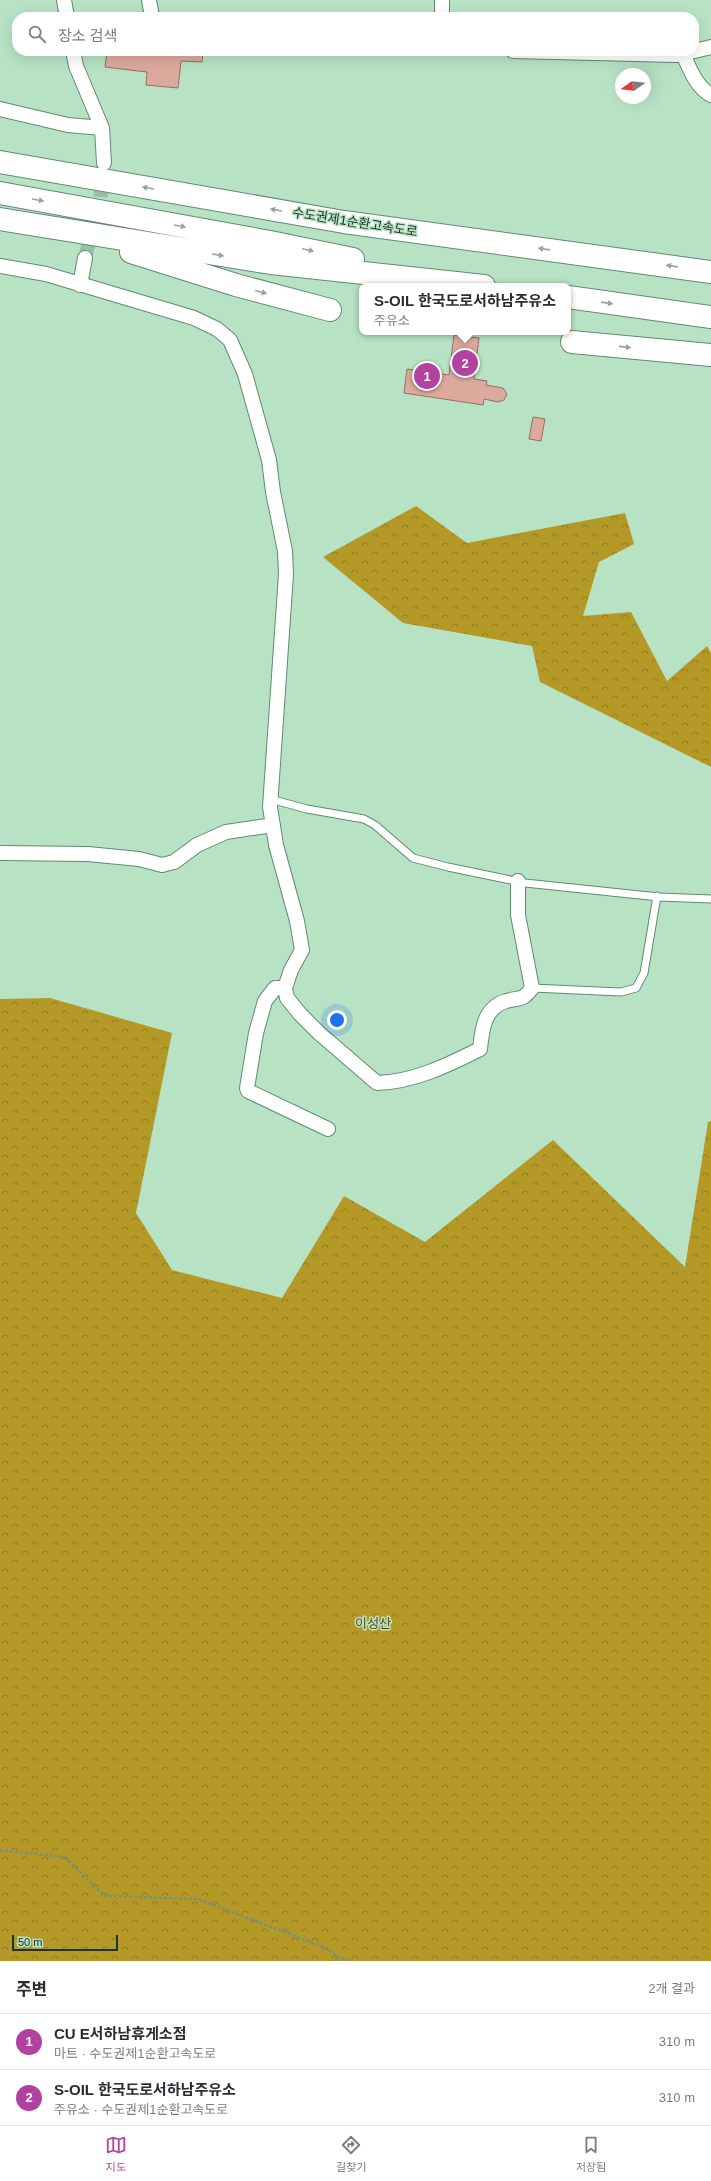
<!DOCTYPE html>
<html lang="ko">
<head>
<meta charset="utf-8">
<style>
  :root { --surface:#fff; --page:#f2f2f3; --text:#2b2b33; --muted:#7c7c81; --line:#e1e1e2; --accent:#b1429f }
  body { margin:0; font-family:Arial,"Noto Sans KR",sans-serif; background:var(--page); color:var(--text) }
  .compass { position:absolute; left:615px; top:68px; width:36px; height:36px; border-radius:50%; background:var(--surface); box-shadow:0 4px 16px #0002; rotate:255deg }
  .scale { position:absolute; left:12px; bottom:10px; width:106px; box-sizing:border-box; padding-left:4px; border:2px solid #203126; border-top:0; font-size:11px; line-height:14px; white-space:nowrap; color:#203126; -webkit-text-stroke:3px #b7e3c4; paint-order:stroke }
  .you { position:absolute; left:337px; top:1020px; width:14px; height:14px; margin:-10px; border:3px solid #fff; border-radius:50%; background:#1a73e8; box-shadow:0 0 0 6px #1a73e833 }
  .badge { display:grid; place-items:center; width:26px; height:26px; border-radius:50%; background:var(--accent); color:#fff; font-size:13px; font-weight:700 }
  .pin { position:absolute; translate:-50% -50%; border:2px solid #fff; box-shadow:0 1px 4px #0006 }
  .popup { position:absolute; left:359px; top:283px; width:212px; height:52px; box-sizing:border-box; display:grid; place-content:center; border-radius:8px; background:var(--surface); filter:drop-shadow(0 1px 3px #0005); font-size:13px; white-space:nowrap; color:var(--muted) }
  .popup b { font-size:15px; color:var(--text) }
  .popup::after { content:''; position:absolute; left:50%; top:100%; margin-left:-8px; border:8px solid transparent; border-top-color:var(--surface) }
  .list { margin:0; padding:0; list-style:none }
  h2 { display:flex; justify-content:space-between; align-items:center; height:52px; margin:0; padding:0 16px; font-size:17px }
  h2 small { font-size:13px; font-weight:400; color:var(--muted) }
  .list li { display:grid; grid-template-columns:26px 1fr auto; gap:12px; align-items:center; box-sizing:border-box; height:56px; padding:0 16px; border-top:1px solid var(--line) }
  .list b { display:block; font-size:15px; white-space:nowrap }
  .list p { margin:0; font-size:13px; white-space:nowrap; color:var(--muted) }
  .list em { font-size:13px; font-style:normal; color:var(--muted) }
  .icon { flex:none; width:22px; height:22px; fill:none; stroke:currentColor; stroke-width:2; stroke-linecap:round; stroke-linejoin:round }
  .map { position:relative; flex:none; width:711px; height:1961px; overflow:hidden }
  .search { position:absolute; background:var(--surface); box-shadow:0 4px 16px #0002; left:12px; right:12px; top:12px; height:44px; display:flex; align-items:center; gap:10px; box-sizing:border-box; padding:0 14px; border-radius:16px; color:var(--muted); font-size:15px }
  .sheet { height:164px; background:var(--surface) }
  nav { display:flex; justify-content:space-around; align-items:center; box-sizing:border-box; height:56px; border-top:1px solid var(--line); background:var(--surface); font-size:11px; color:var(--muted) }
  nav a { display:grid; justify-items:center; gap:2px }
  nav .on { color:var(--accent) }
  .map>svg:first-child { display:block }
  .forest { fill:url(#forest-crowns) }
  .building { fill:#dcaa9d; stroke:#996b5f }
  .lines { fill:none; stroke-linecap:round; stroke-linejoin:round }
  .street-tunnel { stroke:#99bfa4; stroke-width:14; stroke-dasharray:14 7; stroke-linecap:butt }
  .lane-casing { stroke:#618a6f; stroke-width:9 }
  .street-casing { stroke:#618a6f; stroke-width:16 }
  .highway-casing { stroke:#618a6f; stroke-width:24 }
  .path { stroke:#73937d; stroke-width:2.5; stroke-dasharray:3 2; stroke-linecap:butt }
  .lane { stroke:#fff; stroke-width:7 }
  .street { stroke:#fff; stroke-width:14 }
  .highway { stroke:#fff; stroke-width:22 }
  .oneway { fill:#9ba29d }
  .labels { text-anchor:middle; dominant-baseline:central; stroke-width:3; stroke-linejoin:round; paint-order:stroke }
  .street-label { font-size:13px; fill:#203126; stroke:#b7e3c4 }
  .park-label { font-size:13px; fill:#5b4c12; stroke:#b7e3c4 }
</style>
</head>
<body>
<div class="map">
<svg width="711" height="1961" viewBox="0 0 711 1961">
  <defs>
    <pattern id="forest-crowns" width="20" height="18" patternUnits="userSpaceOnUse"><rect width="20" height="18" fill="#b49926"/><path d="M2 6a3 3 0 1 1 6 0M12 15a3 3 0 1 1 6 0" fill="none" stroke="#927d21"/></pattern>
  </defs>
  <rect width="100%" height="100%" fill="#b7e3c4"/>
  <path class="forest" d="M 416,506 L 467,543 L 625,513 L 634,544 L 599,562 L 583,616 L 631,612 L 667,681 L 707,646 L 711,653 L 711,767 L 540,682 L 532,646 L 403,623 L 323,557 Z
    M 50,998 L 172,1033 L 136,1213 L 172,1270 L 282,1298 L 344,1196 L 425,1242 L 553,1140 L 685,1267 L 708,1122 L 711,1121 L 711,1961 L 0,1961 L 0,999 Z"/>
  <path class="building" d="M 107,51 L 203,51 L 202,62 L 181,61 L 178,88 L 146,85 L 147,72 L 105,67 Z
    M 454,335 L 479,338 L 474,379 L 487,381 L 486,385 L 503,388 L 507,394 L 504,400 L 498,402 L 484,399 L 483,405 L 404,393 L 407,369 L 449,375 Z
    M 533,417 L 545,419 L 541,441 L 529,439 Z"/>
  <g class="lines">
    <path class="street-tunnel" d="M 85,258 L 100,200 L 103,173"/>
    <defs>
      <path id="lane" d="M 270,799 L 307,809 L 364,819 L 375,825 L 413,858 L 448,867 L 525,883 L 659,897 L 711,899
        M 532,988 L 621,992 L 636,988 L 644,973 L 657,896"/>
      <path id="street" d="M 64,0 L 67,17
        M 149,0 L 152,17
        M 442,17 L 442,0
        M 513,51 L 677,55 L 711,47
        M 683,54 C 690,69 696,87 711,95
        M 0,109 L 68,125 L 102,128 L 76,66 L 73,51
        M 102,128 L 104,163
        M 0,266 L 46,274 L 194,318 L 217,329 L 230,340 L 245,374 L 269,460 L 273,492 L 285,551 L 286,574 L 270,807 L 276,845 L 297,921 L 302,950 L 291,970 L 285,988 L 287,998 L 300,1014 L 319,1033 L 377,1083 C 414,1082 448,1065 480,1049 C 482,1029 484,1008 506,1001 C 521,997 522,1001 532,988 L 518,915 L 518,881
        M 80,285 L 85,258
        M 0,853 L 88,854 L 139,859 L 162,865 L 174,862 L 197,845 L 226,832 L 273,825
        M 285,988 L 275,988 L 265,1001 L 256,1033 L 247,1088 L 248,1091 L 328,1129"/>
      <path id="highway" d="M 0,162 L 344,222 L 711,272
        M 0,193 L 270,242 L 353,259
        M 0,219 L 271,263 L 484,286
        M 131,252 L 236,285 L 330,310
        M 568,297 L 711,317
        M 572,342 L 711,355"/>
    </defs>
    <use href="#lane" class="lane-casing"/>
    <use href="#street" class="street-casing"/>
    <use href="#highway" class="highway-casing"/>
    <path class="path" d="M 0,1850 L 64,1857 L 105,1896 L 198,1899 L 326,1948 L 338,1957 L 350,1961
      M 335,1961 L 338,1957"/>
    <use href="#lane" class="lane"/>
    <use href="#street" class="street"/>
    <use href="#highway" class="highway"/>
  </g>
  <defs><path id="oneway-solid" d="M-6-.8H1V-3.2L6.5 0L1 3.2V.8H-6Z"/></defs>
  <g class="oneway">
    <use href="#oneway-solid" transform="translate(148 188) rotate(-170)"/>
    <use href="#oneway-solid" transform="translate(38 200) rotate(10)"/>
    <use href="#oneway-solid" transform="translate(276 210) rotate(-170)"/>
    <use href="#oneway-solid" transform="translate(180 226) rotate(10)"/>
    <use href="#oneway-solid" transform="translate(544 249) rotate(-172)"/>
    <use href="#oneway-solid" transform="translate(308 250) rotate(12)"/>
    <use href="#oneway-solid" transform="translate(218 255) rotate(9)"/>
    <use href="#oneway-solid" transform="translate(672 266) rotate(-172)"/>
    <use href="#oneway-solid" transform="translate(261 292) rotate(15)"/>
    <use href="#oneway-solid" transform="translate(607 303) rotate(8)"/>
    <use href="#oneway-solid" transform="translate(625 347) rotate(6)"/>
  </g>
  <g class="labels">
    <g class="street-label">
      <text transform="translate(355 222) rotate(9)">수도권제1순환고속도로</text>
    </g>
    <g class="park-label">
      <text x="373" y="1623">이성산</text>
    </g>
  </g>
</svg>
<svg class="compass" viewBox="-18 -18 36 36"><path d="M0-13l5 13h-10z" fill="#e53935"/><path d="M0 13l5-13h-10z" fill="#7c7c81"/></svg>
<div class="scale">50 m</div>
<div class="you"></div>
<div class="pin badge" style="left:427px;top:376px">1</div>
<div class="pin badge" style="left:465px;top:363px">2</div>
<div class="popup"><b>S-OIL 한국도로서하남주유소</b>주유소</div>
<div class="search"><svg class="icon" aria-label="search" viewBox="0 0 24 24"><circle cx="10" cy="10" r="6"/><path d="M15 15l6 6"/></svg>장소 검색</div>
</div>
<section class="sheet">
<h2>주변<small>2개 결과</small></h2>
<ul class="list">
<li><span class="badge">1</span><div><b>CU E서하남휴게소점</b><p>마트 · 수도권제1순환고속도로</p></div><em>310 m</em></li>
<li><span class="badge">2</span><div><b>S-OIL 한국도로서하남주유소</b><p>주유소 · 수도권제1순환고속도로</p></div><em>310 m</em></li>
</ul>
</section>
<nav>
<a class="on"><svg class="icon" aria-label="map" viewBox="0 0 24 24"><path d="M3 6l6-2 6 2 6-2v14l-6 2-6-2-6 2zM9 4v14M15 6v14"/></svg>지도</a>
<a><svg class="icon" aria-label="directions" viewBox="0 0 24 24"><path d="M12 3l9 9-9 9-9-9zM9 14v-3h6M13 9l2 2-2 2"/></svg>길찾기</a>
<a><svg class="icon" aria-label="saved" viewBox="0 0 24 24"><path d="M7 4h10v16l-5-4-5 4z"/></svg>저장됨</a>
</nav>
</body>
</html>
